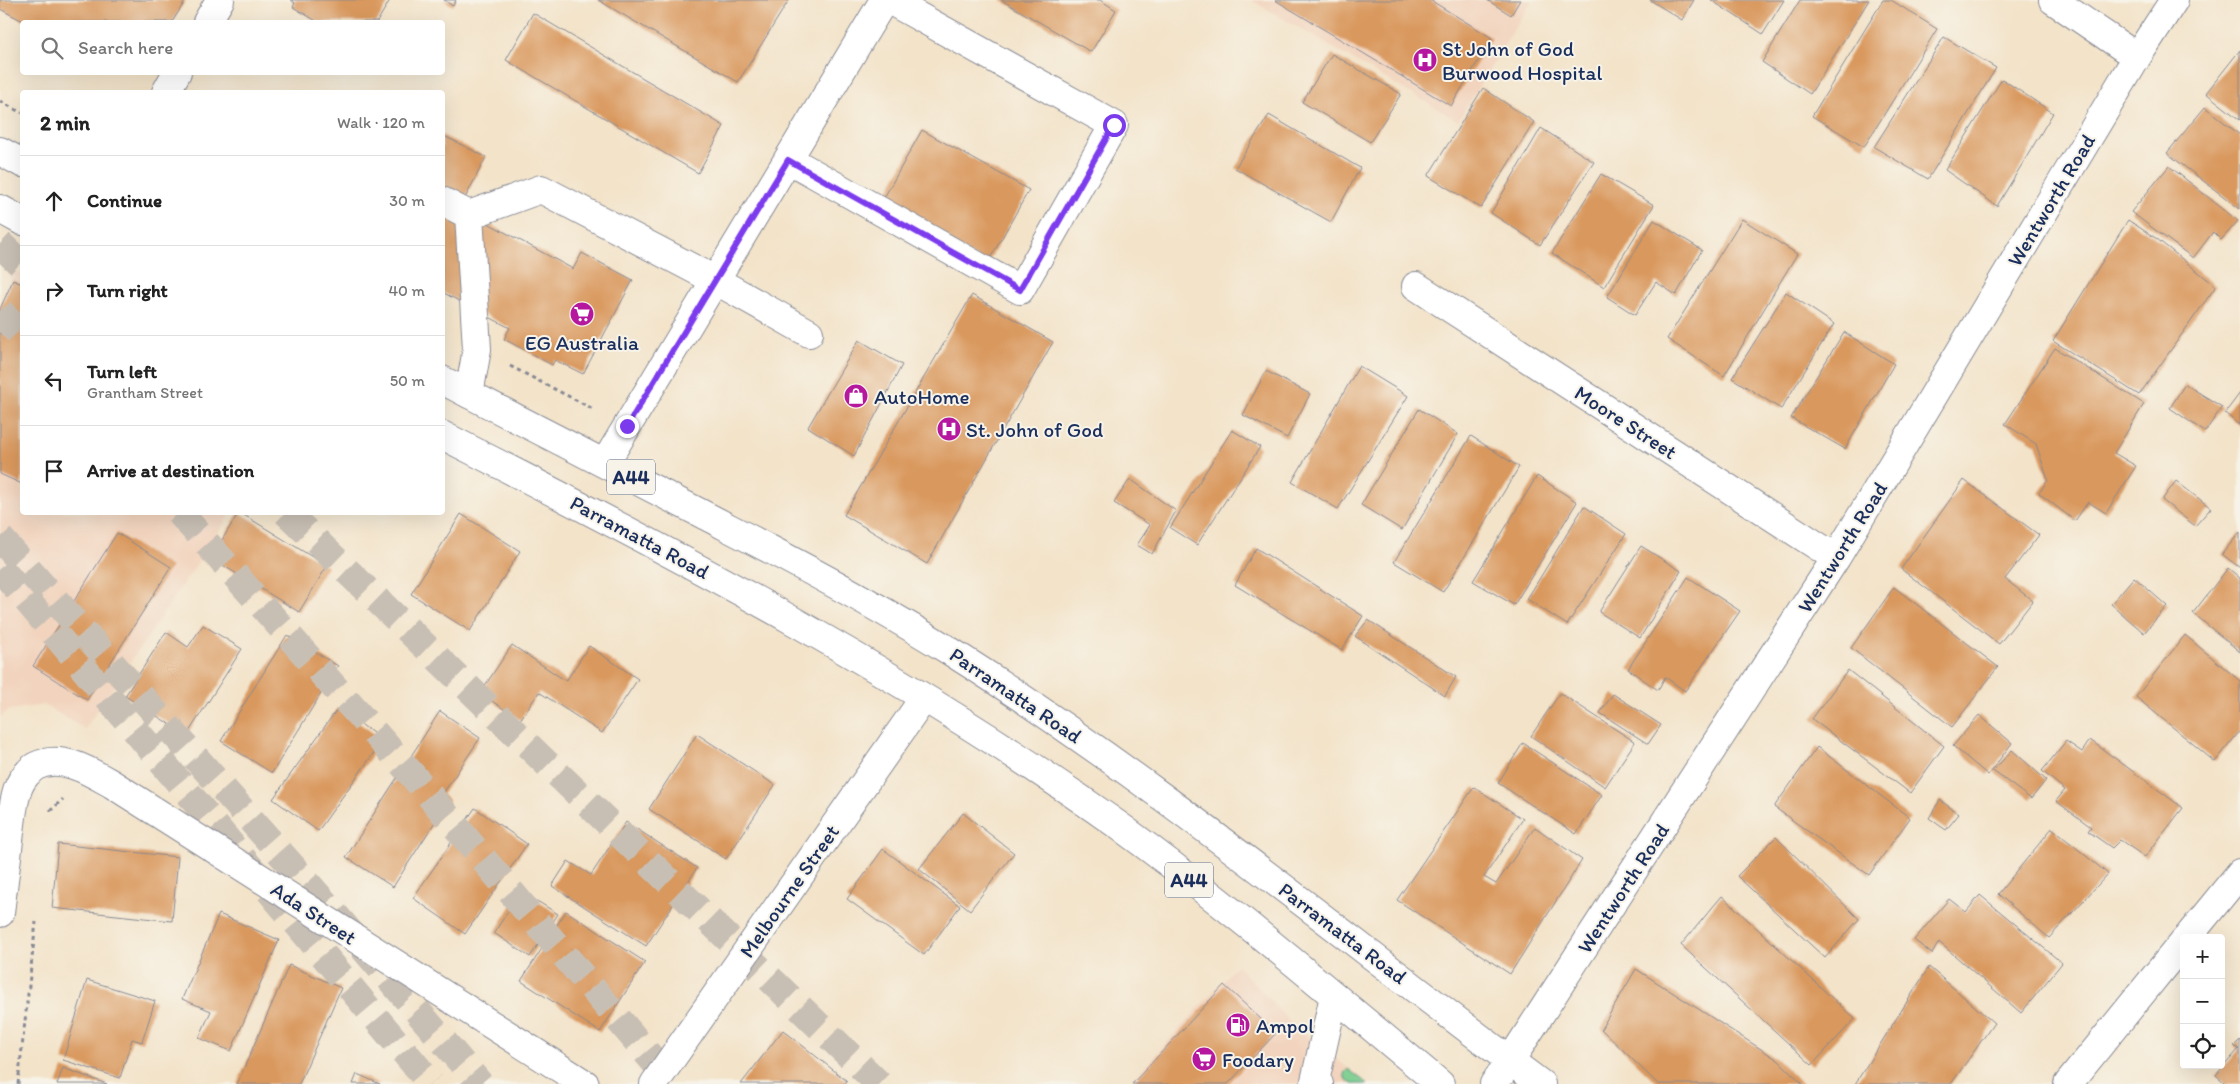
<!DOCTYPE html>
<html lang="en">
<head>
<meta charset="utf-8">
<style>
  :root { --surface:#fff; --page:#f6f6f6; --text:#222; --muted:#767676; --line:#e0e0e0 }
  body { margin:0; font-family:Itim,sans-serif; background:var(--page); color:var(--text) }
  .controls { position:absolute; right:15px; bottom:15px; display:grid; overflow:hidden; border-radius:5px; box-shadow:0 5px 20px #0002 }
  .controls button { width:45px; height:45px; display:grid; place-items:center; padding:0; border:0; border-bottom:1px solid var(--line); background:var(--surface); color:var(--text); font:25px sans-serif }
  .stop { position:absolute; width:15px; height:15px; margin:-11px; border:4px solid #7c3aed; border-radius:50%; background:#fff }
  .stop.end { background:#7c3aed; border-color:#fff; box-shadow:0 1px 5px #0008 }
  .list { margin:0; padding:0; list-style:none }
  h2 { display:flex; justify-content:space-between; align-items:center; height:65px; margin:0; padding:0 20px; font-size:21px }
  h2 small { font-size:16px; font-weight:400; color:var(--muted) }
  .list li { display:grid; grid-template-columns:32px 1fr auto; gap:15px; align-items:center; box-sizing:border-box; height:90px; padding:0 20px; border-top:1px solid var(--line) }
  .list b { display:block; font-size:19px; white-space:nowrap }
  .list p { margin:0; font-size:16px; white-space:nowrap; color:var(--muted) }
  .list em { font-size:16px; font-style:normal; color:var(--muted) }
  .icon { flex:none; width:28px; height:28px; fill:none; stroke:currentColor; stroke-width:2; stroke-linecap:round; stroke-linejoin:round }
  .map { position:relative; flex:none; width:2240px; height:1084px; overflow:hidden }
  .search { position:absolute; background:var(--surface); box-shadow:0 5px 20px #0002; left:20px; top:20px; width:425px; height:55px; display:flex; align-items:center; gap:12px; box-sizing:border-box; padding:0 18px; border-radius:5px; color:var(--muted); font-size:19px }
  .panel { position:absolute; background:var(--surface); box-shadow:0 5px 20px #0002; left:20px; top:90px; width:425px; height:425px; border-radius:5px }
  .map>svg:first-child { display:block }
  .built { fill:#f2d4be }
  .green { fill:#7dce90; stroke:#4c7e77 }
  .building { fill:#d9985d }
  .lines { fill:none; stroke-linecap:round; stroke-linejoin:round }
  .highway-tunnel { stroke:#c8bfb4; stroke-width:28; stroke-dasharray:28 14; stroke-linecap:butt }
  .minor-casing { stroke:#878994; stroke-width:30 }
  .highway-casing { stroke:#878994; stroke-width:30 }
  .path { stroke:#878994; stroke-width:3; stroke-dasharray:4 4; stroke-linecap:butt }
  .minor { stroke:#fff; stroke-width:28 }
  .highway { stroke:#fff; stroke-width:28 }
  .route { stroke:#7c3aed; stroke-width:6 }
  .labels { text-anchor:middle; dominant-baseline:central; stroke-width:4; stroke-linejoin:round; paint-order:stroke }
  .shield { fill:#f7f3e8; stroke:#5d6a87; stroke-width:1 }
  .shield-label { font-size:20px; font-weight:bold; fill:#1b2f5e }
  .poi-label { font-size:21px; fill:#1b2f5e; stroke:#f7f3e8; text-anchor:start }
  .street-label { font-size:21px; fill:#1b2f5e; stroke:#f7f3e8 }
</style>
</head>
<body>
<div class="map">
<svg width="2240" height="1084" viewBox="0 0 2240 1084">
  <rect width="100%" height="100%" fill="#f7f3e8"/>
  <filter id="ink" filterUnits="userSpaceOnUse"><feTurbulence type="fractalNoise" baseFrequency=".02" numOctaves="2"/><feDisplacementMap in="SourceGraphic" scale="10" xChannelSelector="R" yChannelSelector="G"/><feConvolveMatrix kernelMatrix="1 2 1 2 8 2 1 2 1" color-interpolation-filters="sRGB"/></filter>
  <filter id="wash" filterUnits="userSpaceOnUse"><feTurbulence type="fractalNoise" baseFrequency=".0096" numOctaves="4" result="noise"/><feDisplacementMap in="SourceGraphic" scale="20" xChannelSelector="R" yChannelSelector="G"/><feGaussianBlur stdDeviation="1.12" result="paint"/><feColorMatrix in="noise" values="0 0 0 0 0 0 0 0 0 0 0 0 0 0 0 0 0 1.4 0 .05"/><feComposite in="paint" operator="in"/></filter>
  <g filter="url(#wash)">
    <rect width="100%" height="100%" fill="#f3e3c9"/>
    <path class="built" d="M 1251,0 L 1532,0 L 1458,121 Z
      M 15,270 L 22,274 L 22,512 L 231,513 L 85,729 L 44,705 L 9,710 L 0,717 L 0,306 Z
      M 1237,965 L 1289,1021 L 1368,1084 L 1129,1084 Z"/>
    <path class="green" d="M 1348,1069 L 1368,1084 L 1352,1084 L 1345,1078 L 1344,1073 Z"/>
    <g id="blocks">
      <path class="building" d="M 0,0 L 186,0 L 172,22 L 25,22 L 0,9 Z
        M 291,0 L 390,0 L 377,22 L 318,22 L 293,7 L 295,3 Z
        M 444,0 L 456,0 L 453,6 Z
        M 598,0 L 789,0 L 738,82 Z
        M 1001,0 L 1100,0 L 1116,10 L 1091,52 Z
        M 1275,0 L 1430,0 L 1492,38 L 1451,106 Z
        M 1487,0 L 1520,0 L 1511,15 Z
        M 1650,0 L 1694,0 L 1682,20 Z
        M 1711,0 L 1784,0 L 1763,34 Z
        M 1800,0 L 1869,0 L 1810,94 L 1762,62 Z
        M 1883,0 L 1891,0 L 1937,29 L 1864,147 L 1812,116 Z
        M 533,13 L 724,126 L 698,173 L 506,60 Z
        M 1944,37 L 1996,68 L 1928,179 L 1874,147 Z
        M 2240,50 L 2240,120 L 2206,93 Z
        M 1332,54 L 1401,94 L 1370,142 L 1302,102 Z
        M 2002,79 L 2053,113 L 1997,206 L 1945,170 Z
        M 1483,88 L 1534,122 L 1481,208 L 1428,176 Z
        M 2205,107 L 2240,135 L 2240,209 L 2167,153 Z
        M 1269,115 L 1360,168 L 1331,222 L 1235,168 Z
        M 1541,128 L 1594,162 L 1540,245 L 1491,213 Z
        M 922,130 L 1029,190 L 987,264 L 881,203 Z
        M 442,135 L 486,157 L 460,208 L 573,269 L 582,253 L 633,280 L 583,374 L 555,360 L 552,365 L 504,339 L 510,328 L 442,292 Z
        M 2169,166 L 2238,221 L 2221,240 L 2213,232 L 2193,258 L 2131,212 Z
        M 1601,174 L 1654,205 L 1604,287 L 1552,253 Z
        M 1742,219 L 1797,254 L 1724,376 L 1667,339 Z
        M 1654,220 L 1702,250 L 1676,295 L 1656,282 L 1635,315 L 1607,297 Z
        M 2128,220 L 2157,239 L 2216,286 L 2139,395 L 2053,341 Z
        M 13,280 L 22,284 L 22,484 L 0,474 L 0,309 Z
        M 1786,292 L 1834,324 L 1781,409 L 1732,378 Z
        M 972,295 L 1053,342 L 927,564 L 844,515 Z
        M 1844,332 L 1894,364 L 1845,449 L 1791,418 Z
        M 859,340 L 902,365 L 854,456 L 808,427 Z
        M 2055,348 L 2144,404 L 2114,453 L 2136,466 L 2106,513 L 2088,502 L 2075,521 L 2039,493 L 2048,480 L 2036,444 L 2005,424 Z
        M 1359,366 L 1408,396 L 1338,509 L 1292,482 Z
        M 1266,371 L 1310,394 L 1287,438 L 1243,415 Z
        M 2185,384 L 2222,407 L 2205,432 L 2170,408 Z
        M 2240,393 L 2240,426 L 2225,413 Z
        M 1419,409 L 1458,434 L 1402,530 L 1361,505 Z
        M 1232,430 L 1260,447 L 1197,545 L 1170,528 Z
        M 1471,436 L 1519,467 L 1443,592 L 1394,562 Z
        M 1537,476 L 1577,502 L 1514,605 L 1473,581 Z
        M 1130,479 L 1176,511 L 1152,554 L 1137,545 L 1150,525 L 1114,503 Z
        M 1964,480 L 2039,535 L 2005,579 L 2033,601 L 1999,644 L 1901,569 Z
        M 2176,481 L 2211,508 L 2195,526 L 2162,500 Z
        M 1584,506 L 1626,534 L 1567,625 L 1527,599 Z
        M 239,512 L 327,566 L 299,612 L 211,558 Z
        M 461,514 L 520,551 L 470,631 L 411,594 Z
        M 2240,532 L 2240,568 L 2222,554 Z
        M 117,533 L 171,567 L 87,700 L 33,666 Z
        M 1641,546 L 1681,571 L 1640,638 L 1599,612 Z
        M 1256,548 L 1363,616 L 1342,650 L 1235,585 Z
        M 2228,568 L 2240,578 L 2240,652 L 2193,613 Z
        M 1688,577 L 1740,611 L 1685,691 L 1665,677 L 1658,690 L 1628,669 Z
        M 2134,577 L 2167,606 L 2144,633 L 2111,604 Z
        M 1894,587 L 1998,667 L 1952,727 L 1851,648 Z
        M 1368,620 L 1456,677 L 1445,696 L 1355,636 Z
        M 203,625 L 242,649 L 187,735 L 125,696 L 166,632 L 188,647 Z
        M 287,635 L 338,666 L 272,773 L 221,741 Z
        M 2185,635 L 2240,681 L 2240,731 L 2215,762 L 2136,697 Z
        M 512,645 L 566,681 L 589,646 L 638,679 L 602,733 L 539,692 L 520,720 L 480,693 Z
        M 1848,670 L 1944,746 L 1910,793 L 1812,719 Z
        M 1560,693 L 1635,742 L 1605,787 L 1531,736 Z
        M 1613,694 L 1661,725 L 1648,744 L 1600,713 Z
        M 338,708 L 383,740 L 318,831 L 273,799 Z
        M 440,711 L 480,738 L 442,795 L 449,800 L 393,887 L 346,857 Z
        M 1979,715 L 2012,743 L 1988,775 L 1953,746 Z
        M 697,734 L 775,785 L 726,859 L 649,809 Z
        M 2090,740 L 2183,808 L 2145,857 L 2120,840 L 2112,848 L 2088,831 L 2091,827 L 2056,801 L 2065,790 L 2042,771 L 2066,741 L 2082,752 Z
        M 1523,743 L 1602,795 L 1576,834 L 1498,783 Z
        M 1817,747 L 1910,818 L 1869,875 L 1774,807 Z
        M 2012,750 L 2046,780 L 2031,799 L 1993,771 Z
        M 1474,787 L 1523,819 L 1484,877 L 1496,884 L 1535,827 L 1582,860 L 1510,974 L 1397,900 Z
        M 1940,800 L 1959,814 L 1946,830 L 1929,818 Z
        M 475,808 L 527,844 L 465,934 L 413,898 Z
        M 963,813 L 1014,853 L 970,910 L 919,869 Z
        M 626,822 L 697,868 L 646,946 L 552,886 L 568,861 L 591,875 Z
        M 2052,828 L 2108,874 L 2049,938 L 1998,894 Z
        M 1776,837 L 1859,919 L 1825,958 L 1737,876 Z
        M 58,844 L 178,857 L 172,921 L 52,908 Z
        M 883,849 L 960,906 L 924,955 L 847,899 Z
        M 521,891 L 558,914 L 530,957 L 494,933 Z
        M 1980,895 L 2062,963 L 2021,1013 L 1939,942 L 1932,954 L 1914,940 L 1949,899 L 1966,912 Z
        M 1722,896 L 1855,1019 L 1812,1065 L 1681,945 Z
        M 566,911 L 645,962 L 600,1032 L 521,981 Z
        M 219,914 L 279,940 L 231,1051 L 199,1038 L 211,1011 L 182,999 Z
        M 289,965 L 341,988 L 299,1084 L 237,1084 Z
        M 1929,967 L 1994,1023 L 1951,1084 L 1855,1084 Z
        M 1636,969 L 1778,1060 L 1803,1084 L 1658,1084 L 1601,1029 Z
        M 87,980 L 155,1001 L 142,1042 L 132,1039 L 120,1078 L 63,1060 Z
        M 1224,985 L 1276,1033 L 1228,1084 L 1132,1084 Z
        M 783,1030 L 847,1081 L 844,1084 L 741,1084 Z
        M 2240,1040 L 2240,1084 L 2226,1084 L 2216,1075 L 2239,1049 L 2234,1046 Z
        M 63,1068 L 107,1084 L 57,1084 Z
        M 357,1074 L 380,1084 L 353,1084 Z"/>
    </g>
  </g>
  <g filter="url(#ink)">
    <use href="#blocks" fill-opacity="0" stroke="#878994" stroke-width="1"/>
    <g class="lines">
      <path class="highway-tunnel" d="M 0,244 L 22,265
        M 0,311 L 22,337
        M 179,512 L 414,777 L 673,1084
        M 286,512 L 879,1084
        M 0,538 L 323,901 L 480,1084
        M 0,568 L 431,1084"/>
      <defs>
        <path id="minor" d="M 2053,0 L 2137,57
          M 207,22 L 220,0
          M 166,92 L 177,72
          M 788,159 L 1020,290 L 1114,125 L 889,0
          M 442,201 L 469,215 L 477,349 L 469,394
          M 469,215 L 541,189 L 715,280 L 809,333
          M 1416,286 L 1836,558
          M 605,463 L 884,0
          M 0,913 C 3,886 7,859 10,832 C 12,818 13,800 19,786 C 22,779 29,770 36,766 C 61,753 91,772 112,784 L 585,1084
          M 2187,938 L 2240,873
          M 654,1084 L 924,698
          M 1319,1084 L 1315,1081 L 1334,996
          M 1494,1084 L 1510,1061 L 1836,558 L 2137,57 L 2174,0
          M 2068,1084 L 2184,941"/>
        <path id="highway" d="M 0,151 L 22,163
          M 0,209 L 22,221
          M 442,380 C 538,430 634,478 729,528 C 805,567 880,607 953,653 C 1158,783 1346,939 1541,1084
          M 442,435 C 676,554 908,675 1122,828 C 1232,908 1335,997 1440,1084"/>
      </defs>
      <use href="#minor" class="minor-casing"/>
      <use href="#highway" class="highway-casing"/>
      <path class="path" d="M 0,101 L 22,113
        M 510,366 L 595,410
        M 50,811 L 63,799
        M 18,1084 L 36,922"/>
      <use href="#minor" class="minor"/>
      <use href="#highway" class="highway"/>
    </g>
  </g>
  <g class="lines" filter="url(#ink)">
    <path class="route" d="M 627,426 L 788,160 L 1020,290 L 1114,125"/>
  </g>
  <defs>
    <symbol id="hospital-disc" viewBox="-11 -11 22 22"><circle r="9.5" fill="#b5179e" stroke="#f7f3e8"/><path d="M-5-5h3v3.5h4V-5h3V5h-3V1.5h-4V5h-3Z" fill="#fff"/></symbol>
    <symbol id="supermarket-disc" viewBox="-11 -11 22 22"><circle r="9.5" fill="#b5179e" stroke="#f7f3e8"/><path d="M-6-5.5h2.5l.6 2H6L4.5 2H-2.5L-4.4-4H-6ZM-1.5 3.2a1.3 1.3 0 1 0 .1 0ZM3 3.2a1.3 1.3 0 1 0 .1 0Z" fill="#fff"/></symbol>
    <symbol id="shop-disc" viewBox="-11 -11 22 22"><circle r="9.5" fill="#b5179e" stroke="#f7f3e8"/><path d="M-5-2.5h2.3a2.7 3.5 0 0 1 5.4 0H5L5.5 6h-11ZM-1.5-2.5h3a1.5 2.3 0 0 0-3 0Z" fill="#fff"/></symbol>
    <symbol id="fuel-disc" viewBox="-11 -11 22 22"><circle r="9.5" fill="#b5179e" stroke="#f7f3e8"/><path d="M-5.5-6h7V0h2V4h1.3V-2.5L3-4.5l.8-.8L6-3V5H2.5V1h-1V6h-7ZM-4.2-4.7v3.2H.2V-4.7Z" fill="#fff"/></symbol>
  </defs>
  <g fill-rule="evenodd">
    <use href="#hospital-disc" x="1411" y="46" width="28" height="28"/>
    <use href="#supermarket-disc" x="568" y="300" width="28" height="28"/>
    <use href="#shop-disc" x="842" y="382" width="28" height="28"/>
    <use href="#hospital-disc" x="935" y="415" width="28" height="28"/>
    <use href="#fuel-disc" x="1224" y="1011" width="28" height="28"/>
    <use href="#supermarket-disc" x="1190" y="1045" width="28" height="28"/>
  </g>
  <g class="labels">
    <g class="shield">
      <rect x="607" y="459.5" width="48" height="35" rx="4"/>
      <rect x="1165" y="862.5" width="48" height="35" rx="4"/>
    </g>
    <g class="shield-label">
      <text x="631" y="477">A44</text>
      <text x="1189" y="880">A44</text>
    </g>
    <g class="poi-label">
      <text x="1442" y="48">St John of God<tspan x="1442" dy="24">Burwood Hospital</tspan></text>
      <text x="582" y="342" text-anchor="middle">EG Australia</text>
      <text x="874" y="396">AutoHome</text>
      <text x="966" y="429">St. John of God</text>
      <text x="1256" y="1025">Ampol</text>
      <text x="1222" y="1059">Foodary</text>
    </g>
    <g class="street-label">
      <text transform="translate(2051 200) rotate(-59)">Wentworth Road</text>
      <text transform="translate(1626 422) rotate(33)">Moore Street</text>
      <text transform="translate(640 537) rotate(28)">Parramatta Road</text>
      <text transform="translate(1842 547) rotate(-58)">Wentworth Road</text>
      <text transform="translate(1016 695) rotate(34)">Parramatta Road</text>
      <text transform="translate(1623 888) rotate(-57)">Wentworth Road</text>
      <text transform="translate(789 891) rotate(-55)">Melbourne Street</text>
      <text transform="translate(314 913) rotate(33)">Ada Street</text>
      <text transform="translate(1343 933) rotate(37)">Parramatta Road</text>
    </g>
  </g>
</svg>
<div class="controls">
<button>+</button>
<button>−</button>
<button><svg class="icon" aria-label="locate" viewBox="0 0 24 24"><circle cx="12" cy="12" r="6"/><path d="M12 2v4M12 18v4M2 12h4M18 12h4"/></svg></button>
</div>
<div class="stop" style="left:1114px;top:125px"></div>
<div class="stop end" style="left:627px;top:426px"></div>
<div class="search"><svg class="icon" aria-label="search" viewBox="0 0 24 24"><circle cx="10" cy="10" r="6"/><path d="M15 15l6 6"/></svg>Search here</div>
<section class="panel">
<h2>2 min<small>Walk · 120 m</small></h2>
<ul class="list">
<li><svg class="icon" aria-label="ahead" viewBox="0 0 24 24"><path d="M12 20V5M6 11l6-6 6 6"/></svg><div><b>Continue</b></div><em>30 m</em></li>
<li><svg class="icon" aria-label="right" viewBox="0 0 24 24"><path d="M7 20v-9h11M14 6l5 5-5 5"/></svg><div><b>Turn right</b></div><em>40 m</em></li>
<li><svg class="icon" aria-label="left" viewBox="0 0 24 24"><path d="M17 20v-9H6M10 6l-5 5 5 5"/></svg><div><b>Turn left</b><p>Grantham Street</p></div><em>50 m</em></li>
<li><svg class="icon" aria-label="arrive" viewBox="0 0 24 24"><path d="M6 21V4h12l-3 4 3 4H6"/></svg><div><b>Arrive at destination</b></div></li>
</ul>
</section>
</div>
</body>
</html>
